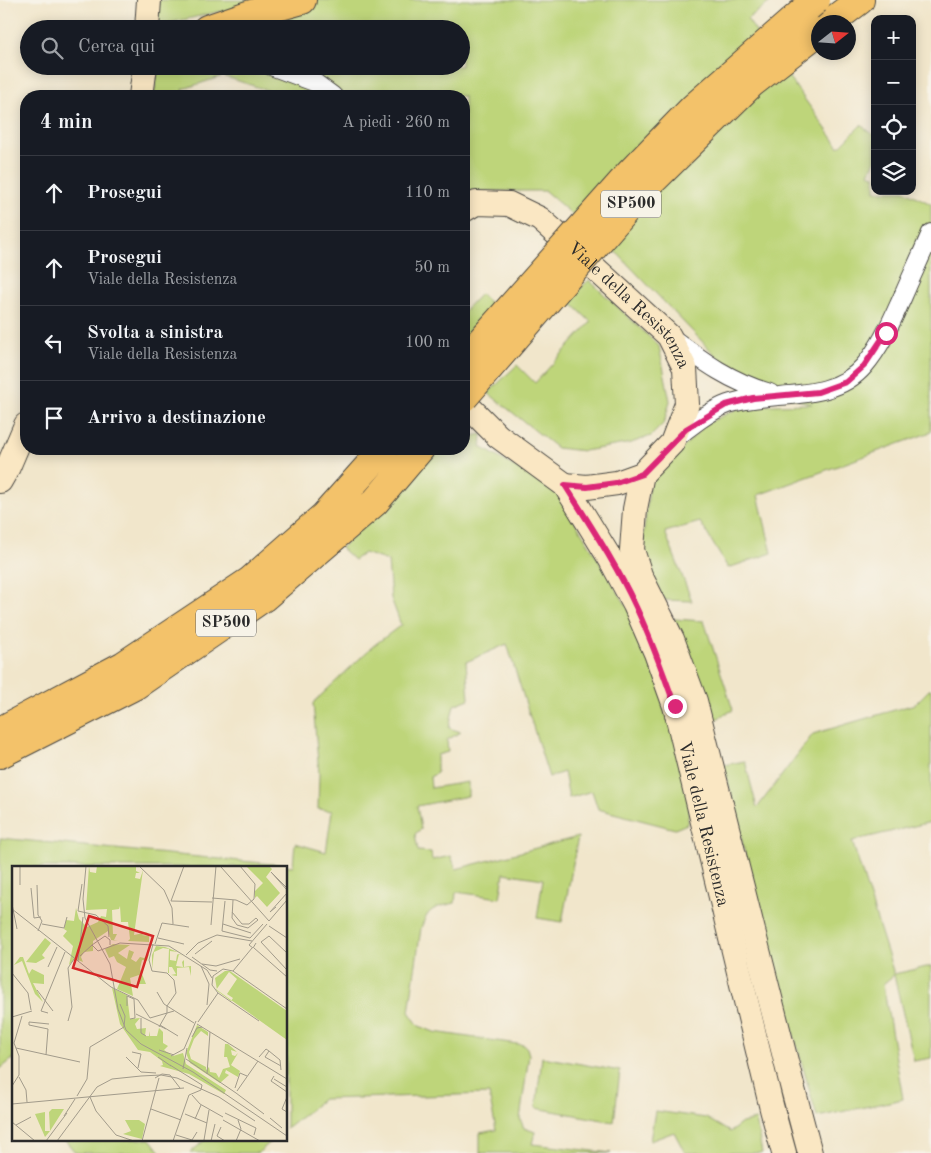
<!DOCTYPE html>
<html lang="it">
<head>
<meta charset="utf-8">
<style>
  :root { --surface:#171b24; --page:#20242c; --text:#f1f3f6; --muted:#9ea1a6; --line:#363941 }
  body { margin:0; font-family:"Old Standard TT",serif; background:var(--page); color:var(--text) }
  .controls { position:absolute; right:15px; top:15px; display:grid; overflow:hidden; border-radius:10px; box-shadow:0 2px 12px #0003 }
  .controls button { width:45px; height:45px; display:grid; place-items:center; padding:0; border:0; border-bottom:1px solid var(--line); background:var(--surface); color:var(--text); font:25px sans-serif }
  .compass { position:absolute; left:811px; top:15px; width:45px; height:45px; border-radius:50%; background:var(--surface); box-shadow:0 2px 12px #0003; rotate:73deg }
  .stop { position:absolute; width:15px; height:15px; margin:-11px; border:4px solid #db2777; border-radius:50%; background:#fff }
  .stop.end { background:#db2777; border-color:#fff; box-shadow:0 1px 5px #0008 }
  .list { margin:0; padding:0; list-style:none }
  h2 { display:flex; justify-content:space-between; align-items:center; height:65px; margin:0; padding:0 20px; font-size:21px }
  h2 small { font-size:16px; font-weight:400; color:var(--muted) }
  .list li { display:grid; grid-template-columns:32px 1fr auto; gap:15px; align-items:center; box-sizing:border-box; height:75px; padding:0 20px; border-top:1px solid var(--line) }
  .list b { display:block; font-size:19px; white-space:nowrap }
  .list p { margin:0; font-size:16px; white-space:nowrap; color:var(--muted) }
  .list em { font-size:16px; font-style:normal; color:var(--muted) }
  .icon { flex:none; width:28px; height:28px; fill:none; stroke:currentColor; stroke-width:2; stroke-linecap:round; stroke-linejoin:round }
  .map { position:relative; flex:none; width:931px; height:1153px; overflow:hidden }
  .search { position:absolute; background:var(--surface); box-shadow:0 2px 12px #0003; left:20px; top:20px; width:450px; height:55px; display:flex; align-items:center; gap:12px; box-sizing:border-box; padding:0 18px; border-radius:28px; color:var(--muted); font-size:19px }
  .panel { position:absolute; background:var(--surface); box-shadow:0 2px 12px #0003; left:20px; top:90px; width:450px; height:365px; border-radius:20px }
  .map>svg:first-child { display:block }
  .green { fill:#bed57a; stroke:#748052 }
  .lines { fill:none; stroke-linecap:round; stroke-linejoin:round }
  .street-casing { stroke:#494743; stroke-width:20 }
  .secondary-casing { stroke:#494743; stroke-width:26 }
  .highway-casing { stroke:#494743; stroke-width:30 }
  .street { stroke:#fff; stroke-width:18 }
  .secondary { stroke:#fae7c3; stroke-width:24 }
  .highway { stroke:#f3c26a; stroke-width:28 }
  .highway-bridge-casing { stroke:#494743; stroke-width:30; stroke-linecap:butt }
  .highway-bridge { stroke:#f3c26a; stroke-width:28 }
  .route { stroke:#db2777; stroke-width:6 }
  .labels { text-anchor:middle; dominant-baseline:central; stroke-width:4; stroke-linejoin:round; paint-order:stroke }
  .shield { fill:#f7f3e8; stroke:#686764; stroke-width:1 }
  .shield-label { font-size:16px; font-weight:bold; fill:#2b2b2b }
  .street-label { font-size:18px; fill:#2b2b2b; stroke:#f7f3e8 }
  .inset-road { fill:none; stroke:#a29b8b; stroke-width:1 }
  .view { fill:#d62828; fill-opacity:0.15; stroke:#d62828; stroke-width:2.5 }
  .inset-edge { fill:none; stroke:#2b2b2b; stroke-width:2.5 }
</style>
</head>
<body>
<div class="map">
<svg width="931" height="1153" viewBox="0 0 931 1153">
  <rect width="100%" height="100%" fill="#f7f3e8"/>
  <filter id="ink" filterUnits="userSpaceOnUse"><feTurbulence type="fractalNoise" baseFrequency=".02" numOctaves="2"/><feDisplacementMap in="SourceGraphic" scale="10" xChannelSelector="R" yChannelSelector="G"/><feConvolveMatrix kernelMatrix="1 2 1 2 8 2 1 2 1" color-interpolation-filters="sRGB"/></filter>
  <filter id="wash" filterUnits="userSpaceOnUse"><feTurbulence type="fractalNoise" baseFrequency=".0096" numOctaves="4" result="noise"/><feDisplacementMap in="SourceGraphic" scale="20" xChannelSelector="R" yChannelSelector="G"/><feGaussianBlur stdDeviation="1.12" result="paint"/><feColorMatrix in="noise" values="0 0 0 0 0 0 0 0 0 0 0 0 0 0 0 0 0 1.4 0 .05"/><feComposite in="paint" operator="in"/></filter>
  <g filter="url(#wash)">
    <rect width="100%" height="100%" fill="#f1e6cb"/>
    <path class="green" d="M 159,0 L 773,0 L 747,19 L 839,147 L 861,125 L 875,136 L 875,161 L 869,173 L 875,176 L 875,191 L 905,191 L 931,204 L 931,432 L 758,495 L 772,553 L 728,568 L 700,522 L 665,532 L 692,601 L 663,600 L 641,554 L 650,482 L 706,424 L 737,409 L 772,405 L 812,404 L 742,383 L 619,255 L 545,191 L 464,191 L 464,96 L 285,96 L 223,76 L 183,89 L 186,96 L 154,96 L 157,74 L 169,66 L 461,66 L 461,29 L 228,29 L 221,11 L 157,26 Z
      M 589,280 L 659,346 L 670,401 L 664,423 L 651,436 L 631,443 L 584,451 L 557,448 L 488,393 L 517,365 L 535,383 L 591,322 L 568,300 Z
      M 480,294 L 496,308 L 464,346 L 464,311 Z
      M 482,434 L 481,447 L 557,492 L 637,623 L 680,743 L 690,803 L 687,824 L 675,829 L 598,809 L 592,791 L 569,798 L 564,772 L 549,777 L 507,644 L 466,662 L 469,699 L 454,705 L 449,728 L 461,732 L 447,740 L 448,752 L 437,755 L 437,773 L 430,777 L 431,788 L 468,782 L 468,796 L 417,806 L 421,829 L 415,834 L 418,851 L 431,852 L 432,860 L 451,856 L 456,869 L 578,837 L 562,922 L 537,918 L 543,879 L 504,873 L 500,898 L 456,892 L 455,903 C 434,908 429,907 421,928 L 409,1012 L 419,1026 L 434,1032 L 524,1045 L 527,1048 L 529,1055 L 520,1119 L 524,1128 L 535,1132 L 532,1144 L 611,1153 L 480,1153 L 480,1133 L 496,1130 L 489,1094 L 323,1099 L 286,1129 L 286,867 L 14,867 L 14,1058 L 0,1069 L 0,838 L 293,866 L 295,843 L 326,852 L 332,811 L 318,809 L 319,774 L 313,703 L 373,646 L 401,625 L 391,598 L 388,561 L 364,553 L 354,560 L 341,548 L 438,449 L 464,449 L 464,438 Z
      M 674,619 L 704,621 L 733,710 L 713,721 Z
      M 929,690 L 931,690 L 931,822 L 852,841 L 894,974 L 931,966 L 931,1058 L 914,1061 L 894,975 L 883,984 L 903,1099 L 817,1117 L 758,909 L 724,765 L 745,761 L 757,808 L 813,734 L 915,704 Z
      M 542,1057 L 620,1071 L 614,1122 L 536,1108 Z
      M 655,1111 L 706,1118 L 730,1132 L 742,1123 L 756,1120 L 762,1153 L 685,1153 L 674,1132 L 650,1141 Z
      M 64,1139 L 150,1139 L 161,1153 L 76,1153 Z
      M 206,1139 L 274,1139 L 258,1153 L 190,1153 Z"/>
  </g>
  <g filter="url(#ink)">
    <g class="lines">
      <defs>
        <path id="street" d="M 271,66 L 314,82 L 333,96
          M 672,338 C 704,362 731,382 770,393
          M 674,440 C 687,428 711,410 728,404 C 771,390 832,404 864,366 C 882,345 892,320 903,296 C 912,275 922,254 931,233"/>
        <g id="secondary">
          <path d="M 147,29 L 149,0"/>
          <path d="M 141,96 L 145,66"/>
          <path id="s1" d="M 464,210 L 476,203 L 509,204 L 540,219 L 575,250 L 669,336 L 685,368 L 687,404 L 672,443 L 642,474 L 617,483 L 587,487 L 565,485"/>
          <path id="s2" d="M 464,402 L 498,436 L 565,485 L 611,560 L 635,605 L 656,653 L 675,706 L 772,1109 L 784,1153"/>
          <path d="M 642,474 L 635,509 L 632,550 L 640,575 L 672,639 L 695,701 L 793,1089 L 810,1153"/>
          <path d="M 0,481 L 8,467 L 26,425"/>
        </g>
        <path id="highway" d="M 831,22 L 860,0
          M 207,29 L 248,15 L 302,0
          M 0,731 L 124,665 L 250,581 L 324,516 L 384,449
          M 0,754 L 136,685 L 263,598 L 375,502 L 420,449"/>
      </defs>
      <use href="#street" class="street-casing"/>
      <use href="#secondary" class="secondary-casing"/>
      <use href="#highway" class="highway-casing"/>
      <use href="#street" class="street"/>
      <use href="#secondary" class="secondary"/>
      <use href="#highway" class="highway"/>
      <defs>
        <path id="highway-bridge" d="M 464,360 L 630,173 L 694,107 L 816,0
          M 464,397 L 643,190 L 751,84 L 818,32"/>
      </defs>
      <use href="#highway-bridge" class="highway-bridge-casing"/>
      <use href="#highway-bridge" class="highway-bridge"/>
    </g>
  </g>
  <g class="lines" filter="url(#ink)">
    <path class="route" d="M 675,706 C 663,672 651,639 636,607 C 616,564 590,525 565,485 L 587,487 L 616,483 L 642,474 L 686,429 L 726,405 L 753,398 L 818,392 L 846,382 L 864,366 L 886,333"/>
  </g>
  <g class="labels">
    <g class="shield">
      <rect x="601" y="190.5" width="60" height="27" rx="4"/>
      <rect x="196" y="609.5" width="60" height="27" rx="4"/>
    </g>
    <g class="shield-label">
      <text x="631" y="204">SP500</text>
      <text x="226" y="623">SP500</text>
    </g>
    <g class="street-label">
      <text stroke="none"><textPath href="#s1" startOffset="206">Viale della Resistenza</textPath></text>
      <text stroke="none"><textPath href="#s2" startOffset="500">Viale della Resistenza</textPath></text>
    </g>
  </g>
  <g transform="translate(12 866)">
    <rect width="275" height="275" fill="#f1e6cb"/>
    <path d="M 77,0 L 78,6 L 84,7 L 85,0 L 124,0 L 124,5 L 128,7 L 124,7 L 123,12 L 128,13 L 131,4 L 122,69 L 136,66 L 130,69 L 137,70 L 137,76 L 116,75 L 118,73 L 116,56 L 109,56 L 108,40 L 107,43 L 100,44 L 101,68 L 105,68 L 102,74 L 106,75 L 99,74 L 96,65 L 81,75 L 81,85 L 72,86 L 69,91 L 71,96 L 63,93 L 57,99 L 61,80 L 51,70 L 55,65 L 52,63 L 54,54 L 62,55 L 64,42 L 67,53 L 75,61 L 86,56 L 89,50 L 94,51 L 95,43 L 74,44 ZM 234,0 L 257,0 L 260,3 L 254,11 L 268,27 L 255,41 L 245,30 L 243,32 L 242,26 L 251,17 ZM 33,72 L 39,77 L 30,89 L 33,92 L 24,97 L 14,96 ZM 101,78 L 118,79 L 106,87 L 115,93 L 117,84 L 122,86 L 119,93 L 124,96 L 128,91 L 132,92 L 137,88 L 135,95 L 130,94 L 128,103 L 134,118 L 125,118 L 127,109 L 118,112 L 121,130 L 105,123 L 114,101 L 105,96 L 102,90 L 97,92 L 93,83 ZM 144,80 L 153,81 L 166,86 L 158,85 L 158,94 L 164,95 L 165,89 L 166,88 L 172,90 L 167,88 L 164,100 L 171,101 L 170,96 L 172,94 L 172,101 L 179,100 L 179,110 L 177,101 L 165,102 L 165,110 L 159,109 L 164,108 L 160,101 L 157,101 L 157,107 L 156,107 L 157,83 L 151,82 L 142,86 L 140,103 L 140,89 ZM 8,91 L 11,91 L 17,108 L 20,103 L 32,109 L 32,118 L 21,117 L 31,136 L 23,128 L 10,95 L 2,99 ZM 213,105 L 218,105 L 275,145 L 275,174 L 205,124 L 203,112 ZM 217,106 L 225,113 L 215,128 L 221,132 L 219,135 L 204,124 ZM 100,122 L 115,129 L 118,153 L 128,152 L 123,158 L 125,163 L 134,162 L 133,170 L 137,170 L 137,165 L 138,170 L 145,170 L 147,162 L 151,166 L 151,177 L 156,180 L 152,184 L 161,190 L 171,187 L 174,198 L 214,224 L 212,228 L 177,208 L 148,200 L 151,199 L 150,195 L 138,186 L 126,184 L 108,158 ZM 185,159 L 196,166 L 196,170 L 189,165 L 182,173 L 177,186 L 179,193 L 194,201 L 194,204 L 197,201 L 198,206 L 204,207 L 207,212 L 211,203 L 218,201 L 215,191 L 212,191 L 213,178 L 216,178 L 225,186 L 219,184 L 220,189 L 223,190 L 226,187 L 219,199 L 228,205 L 226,211 L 214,204 L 213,207 L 217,209 L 208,217 L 178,197 L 174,187 ZM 40,243 L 52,243 L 38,265 L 37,246 ZM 33,246 L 33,265 L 38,265 L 33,271 L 23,248 ZM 113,254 L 127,254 L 133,258 L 130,273 L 111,268 L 119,265 Z" fill="#bed57a" fill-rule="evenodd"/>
    <path class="inset-road" d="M 8,0 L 8,19M 74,0 L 71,33 L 73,52 L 98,98 L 106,143 L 114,164 L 129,178 L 181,206 L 275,270M 127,0 L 152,24 L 160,42 L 161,58M 172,0 L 159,35 L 200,36M 209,1 L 257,55M 70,18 L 66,45 L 84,49 L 96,60 L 97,71M 25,19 L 26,49 L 30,55 L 26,65M 19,22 L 22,52 L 29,51M 275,22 L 259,6 L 275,24M 200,32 L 224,34 L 235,39 L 242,33 L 243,18 L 228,0M 221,34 L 220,52 L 225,59 L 236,62 L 246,54M 213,35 L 210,65 L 238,72 L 251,58M 0,38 L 5,63M 264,41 L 258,46 L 275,27M 0,43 L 99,121 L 126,134 L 138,152 L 162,145M 220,46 L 230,58 L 237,58 L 244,52 L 246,54M 257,55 L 275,34M 150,57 L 177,61M 30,58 L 52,62 L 55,51M 211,58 L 239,67M 199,59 L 204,0M 257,60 L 275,72M 146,72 L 172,78M 244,77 L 241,82 L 237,79 L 255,58M 143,78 L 150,57M 98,79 L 98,74 L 93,70 L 80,79 L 86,85 L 108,77 L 157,80 L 195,104 L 200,112M 242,82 L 275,111M 275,87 L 257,70 L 249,76 L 275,104M 183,88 L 200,75M 174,89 L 186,77 L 205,69 L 240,75M 68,90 L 80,79M 180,91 L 198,104 L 205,105M 66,95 L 71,51M 190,98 L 204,100 L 228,93M 189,100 L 197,118 L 195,139M 36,101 L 45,81M 140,105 L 155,107 L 162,114 L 164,127 L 155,140M 140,105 L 137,94 L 141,78M 221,105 L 275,143M 0,107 L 16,127 L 19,144M 25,124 L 41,145M 145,126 L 152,138 L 182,157M 206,127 L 247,155M 115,140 L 115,130 L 122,133 L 123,152 L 118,153M 36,147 L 29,145 L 53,86M 124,148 L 154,163M 0,151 L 20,145M 129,152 L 129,167 L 134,170M 56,155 L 60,141 L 56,102 L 62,93M 186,156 L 206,127 L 200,119 L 201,110 L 211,103 L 221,105 L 240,82M 185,158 L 275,213M 148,159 L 166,170M 147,161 L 155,147 L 155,140M 180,171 L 185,162 L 190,161M 4,182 L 68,196M 147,184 L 162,189M 257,185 L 268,194 L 269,204M 120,186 L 129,188 L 126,202M 34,189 L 36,163 L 17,159 L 17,156 L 37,158M 159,190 L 172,183 L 184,155M 114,191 L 129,206 L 144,207M 146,191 L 159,200M 247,191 L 254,183 L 257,185 L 253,191 L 269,200M 174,193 L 224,227M 158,199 L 190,219 L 189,224 L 177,229M 171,203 L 175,182M 195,208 L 198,166M 262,210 L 259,215 L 275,226M 7,211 L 14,224 L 15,236M 143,212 L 150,208 L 158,209 L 168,222M 262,213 L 275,221M 0,220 L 7,209 L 7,190 L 2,177 L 10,150M 223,222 L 228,207 L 235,210M 225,225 L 246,195M 224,227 L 252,248M 180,229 L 188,238 L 211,251M 65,230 L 75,213 L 78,181 L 112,161 L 113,150 L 108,138M 78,231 L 84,245 L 104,269 L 122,275M 275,231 L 270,243 L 275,246M 0,238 L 172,222M 139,243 L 169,254M 213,247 L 244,262 L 242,269M 173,248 L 195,257M 52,250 L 63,233M 258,252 L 270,262M 183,253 L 189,239M 211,254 L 248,275M 0,256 L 23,275M 4,259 L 19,251M 209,261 L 205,270 L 213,275M 164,269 L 180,274 L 185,266M 192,274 L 197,244M 34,275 L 55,247M 45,275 L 85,221 L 100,213 L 129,210 L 149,209 L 165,212 L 207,231 L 243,255M 130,275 L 147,212M 161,275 L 177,229M 199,275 L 203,258M 224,275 L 229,263 L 226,254"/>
    <path class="view" d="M 77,50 L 141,70 L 125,121 L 61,102 Z"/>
    <rect width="275" height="275" class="inset-edge"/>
  </g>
</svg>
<div class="controls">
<button>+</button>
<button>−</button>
<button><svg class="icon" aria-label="locate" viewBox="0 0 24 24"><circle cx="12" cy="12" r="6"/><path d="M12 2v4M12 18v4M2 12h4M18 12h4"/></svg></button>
<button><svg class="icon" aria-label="layers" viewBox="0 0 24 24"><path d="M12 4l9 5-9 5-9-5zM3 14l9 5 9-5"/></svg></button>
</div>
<svg class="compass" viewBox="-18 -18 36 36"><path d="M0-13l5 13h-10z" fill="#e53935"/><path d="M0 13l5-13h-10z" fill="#9ea1a6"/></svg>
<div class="stop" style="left:886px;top:333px"></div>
<div class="stop end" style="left:675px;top:706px"></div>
<div class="search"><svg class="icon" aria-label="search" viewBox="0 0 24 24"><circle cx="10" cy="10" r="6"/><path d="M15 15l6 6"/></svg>Cerca qui</div>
<section class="panel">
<h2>4 min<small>A piedi · 260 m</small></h2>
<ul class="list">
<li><svg class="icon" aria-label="ahead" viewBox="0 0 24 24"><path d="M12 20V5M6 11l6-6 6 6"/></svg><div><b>Prosegui</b></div><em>110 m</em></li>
<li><svg class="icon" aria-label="ahead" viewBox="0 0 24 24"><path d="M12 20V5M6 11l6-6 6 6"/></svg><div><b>Prosegui</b><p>Viale della Resistenza</p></div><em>50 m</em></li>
<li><svg class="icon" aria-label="left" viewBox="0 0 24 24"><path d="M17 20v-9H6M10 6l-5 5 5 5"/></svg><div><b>Svolta a sinistra</b><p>Viale della Resistenza</p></div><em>100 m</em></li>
<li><svg class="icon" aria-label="arrive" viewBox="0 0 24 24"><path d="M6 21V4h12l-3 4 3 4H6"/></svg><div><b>Arrivo a destinazione</b></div></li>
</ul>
</section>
</div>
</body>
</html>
